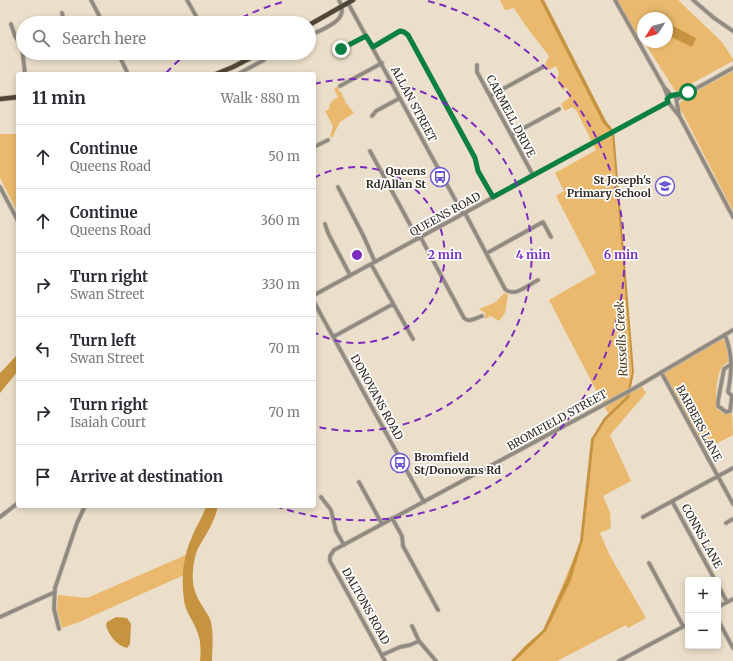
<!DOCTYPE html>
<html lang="en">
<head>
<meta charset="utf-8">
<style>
  :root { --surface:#fff; --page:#f2f2f3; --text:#2b2b33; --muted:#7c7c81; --line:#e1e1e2 }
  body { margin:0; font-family:Merriweather,serif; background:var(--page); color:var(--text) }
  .controls { position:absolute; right:12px; bottom:12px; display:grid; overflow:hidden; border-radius:4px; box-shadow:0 2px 6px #0003 }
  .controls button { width:36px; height:36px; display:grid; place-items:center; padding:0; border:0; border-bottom:1px solid var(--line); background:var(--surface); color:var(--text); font:20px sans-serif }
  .compass { position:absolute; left:637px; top:12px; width:36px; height:36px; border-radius:50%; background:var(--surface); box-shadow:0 2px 6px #0003; rotate:234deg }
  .stop { position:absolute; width:12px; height:12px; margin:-9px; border:3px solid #0b8043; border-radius:50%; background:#fff }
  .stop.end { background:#0b8043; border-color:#fff; box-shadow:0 1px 4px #0008 }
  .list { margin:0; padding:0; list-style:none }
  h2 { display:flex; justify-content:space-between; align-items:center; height:52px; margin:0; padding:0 16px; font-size:17px }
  h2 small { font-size:13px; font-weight:400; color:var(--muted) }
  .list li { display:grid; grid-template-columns:26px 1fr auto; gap:12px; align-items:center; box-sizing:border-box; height:64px; padding:0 16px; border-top:1px solid var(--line) }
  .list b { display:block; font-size:15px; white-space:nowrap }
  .list p { margin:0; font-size:13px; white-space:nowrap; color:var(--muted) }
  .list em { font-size:13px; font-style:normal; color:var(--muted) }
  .icon { flex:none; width:22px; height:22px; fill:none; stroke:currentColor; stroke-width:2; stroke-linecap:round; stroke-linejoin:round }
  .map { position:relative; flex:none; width:733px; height:661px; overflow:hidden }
  .search { position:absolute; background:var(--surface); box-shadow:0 2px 6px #0003; left:16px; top:16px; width:300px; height:44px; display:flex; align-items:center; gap:10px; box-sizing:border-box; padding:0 14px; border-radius:22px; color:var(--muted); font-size:15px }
  .panel { position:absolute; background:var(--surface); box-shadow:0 2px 6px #0003; left:16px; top:72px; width:300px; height:436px; border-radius:4px }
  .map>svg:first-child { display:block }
  .green { fill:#eab96d }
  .water { fill:#c69440 }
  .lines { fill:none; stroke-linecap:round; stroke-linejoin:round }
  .minor-casing { stroke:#c5baa9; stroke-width:5 }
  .major-casing { stroke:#c5baa9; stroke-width:6 }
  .minor { stroke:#908a82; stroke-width:3.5 }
  .major { stroke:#4f4638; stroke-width:4.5 }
  .route { stroke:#0b8043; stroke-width:5 }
  .ring { fill:none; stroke:#7b2cbf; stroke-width:2; stroke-dasharray:7 5 }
  .labels { text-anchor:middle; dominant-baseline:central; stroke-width:3.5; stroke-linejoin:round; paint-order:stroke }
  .street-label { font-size:11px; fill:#2f2a23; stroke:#fff }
  .poi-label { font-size:11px; font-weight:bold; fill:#2f2a23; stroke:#fff; text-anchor:end }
  .water-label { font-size:12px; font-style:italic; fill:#4e3815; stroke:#fff }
  .centre { fill:#7b2cbf; stroke:#fff; stroke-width:2 }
  .ring-label { font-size:12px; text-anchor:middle; font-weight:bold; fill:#7b2cbf; stroke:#fff; stroke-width:3.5; stroke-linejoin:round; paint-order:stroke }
</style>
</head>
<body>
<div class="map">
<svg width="733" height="661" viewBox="0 0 733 661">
  <rect width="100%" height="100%" fill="#ebdeca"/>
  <path class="green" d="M 500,0 L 543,0 L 605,122 L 613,131 L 633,373 L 628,391 L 640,384 L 646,393 L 610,435 L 631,481 L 603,496 L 611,515 L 610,516 L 611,528 L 600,533 L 609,554 L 646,618 L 628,628 L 626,625 L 557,661 L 513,661 L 543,631 L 581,541 L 592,440 L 609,415 L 549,300 L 596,273 L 556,196 L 564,191 L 555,173 L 596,150 L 576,110 L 572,107 L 565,111 L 561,104 L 568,99 L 570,95 L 567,87 L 563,90 L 557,80 L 559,73 L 556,66 L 548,70 L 545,64 L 549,56 C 537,40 524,25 514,8 L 505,10 Z
    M 615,0 L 679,0 L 679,1 L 722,42 L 733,59 L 733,61 L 676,92 L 644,42 L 667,42 L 667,18 L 643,18 L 643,41 L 639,36 L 637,38 Z
    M 733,71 L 733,211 L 680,108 L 680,103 L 685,97 Z
    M 338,86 L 339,91 L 341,92 L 346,103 L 354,113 L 340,122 L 332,138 L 330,136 L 333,126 L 325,111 L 328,110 L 330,108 L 329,106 L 333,100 L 338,97 L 334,89 Z
    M 0,134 L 18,134 L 18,213 L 0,178 Z
    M 504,293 L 508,295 L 505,313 L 499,321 L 491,316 L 485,319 L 485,313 L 479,309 L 496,302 Z
    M 722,337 L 730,352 L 730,361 C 727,363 723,365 722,367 C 716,375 715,399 717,409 L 724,414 L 732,413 L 733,435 L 704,450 L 661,372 Z
    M 186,555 L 184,566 L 184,575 L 79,622 L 62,628 L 57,610 L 58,595 L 87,598 Z"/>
  <path class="water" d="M 540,0 L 544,0 L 606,121 L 614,131 L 634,372 L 629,398 L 606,420 L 594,439 L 583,540 L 571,580 L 546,631 L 515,661 L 511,661 L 524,647 L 543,630 L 567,578 L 580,541 L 591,439 L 604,418 L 626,397 L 632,372 L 612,132 L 603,123 Z
    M 671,25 L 696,38 L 692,47 L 667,35 Z
    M 18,354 L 18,371 L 0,393 L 0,373 Z
    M 206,506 L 218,506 C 215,521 207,533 200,545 C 194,554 192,571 193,582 C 194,595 202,605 208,615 C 215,626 212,649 212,661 L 200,661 C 201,651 201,640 197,631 C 193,620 185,611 184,600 C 181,579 183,556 192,537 C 196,526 203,517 206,506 Z
    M 116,617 L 127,618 L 131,624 L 130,644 L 127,648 C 117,646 109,635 106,626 L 107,622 Z"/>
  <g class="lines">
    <defs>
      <path id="minor" d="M 91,0 L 103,23
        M 187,0 L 200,23
        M 615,0 L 664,87 L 668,97 L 668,102
        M 693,0 L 714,18 L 733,31
        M 348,3 L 463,214
        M 62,13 L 64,23
        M 92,23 L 100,18
        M 11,24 L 15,36 L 22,47 L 25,74
        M 309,36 C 324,28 351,21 339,0
        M 373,47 L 400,31 L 404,32 L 408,35 L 475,158 L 478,171 L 493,197
        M 341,49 L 366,36
        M 118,53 L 128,74
        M 477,65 L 477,72 L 533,175
        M 238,74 L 264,60
        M 340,86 L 382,63
        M 666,89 L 671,95
        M 674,95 L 676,98 L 679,114
        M 490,96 L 543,67
        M 677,99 L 733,68
        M 668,102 L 680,117 L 733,217
        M 372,116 L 376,111 L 400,98
        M 511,135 L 559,109
        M 314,147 L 328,140
        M 370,151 L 418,239
        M 0,187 L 18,221
        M 338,187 L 363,235 L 375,262
        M 465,213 L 505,289 C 514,298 528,285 538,280
        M 325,224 L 328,233 L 350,275
        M 421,238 L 464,318 C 469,323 476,318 482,316
        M 487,253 L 543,222 L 551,237
        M 371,264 L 413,339
        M 316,294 L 668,102
        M 314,302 L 424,502
        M 725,335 C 733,356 732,370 728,392 L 732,396 L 730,411 L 726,412 L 718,406 L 718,401 L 724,369 L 730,365
        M 333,337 L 393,304
        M 661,372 L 733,504
        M 359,482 L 382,524
        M 321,497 L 331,510 L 336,531 L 344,545
        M 672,501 L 715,580
        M 0,517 L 18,503
        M 643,517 L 733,468
        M 392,518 L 402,536 L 403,546 L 438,610
        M 726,523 L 733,519
        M 649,563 L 683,626
        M 718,585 L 727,602
        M 718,607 L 733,599
        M 0,617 L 55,592
        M 718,620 L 733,648
        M 412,626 L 419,641 L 436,661
        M 59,629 L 54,609 L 55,588 L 77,523 L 85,506
        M 382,655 L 400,647 L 410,645 L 419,641
        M 385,661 L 330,561 L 330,556 L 334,550 L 633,389 L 733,330
        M 619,661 L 688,624"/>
      <path id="major" d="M 309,25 L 353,0
        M 216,74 L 233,67 L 260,53
        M 0,99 L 18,97"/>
    </defs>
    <use href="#minor" class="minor-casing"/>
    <use href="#major" class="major-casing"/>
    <use href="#minor" class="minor"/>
    <use href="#major" class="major"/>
  </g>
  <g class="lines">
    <path class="route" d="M 341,49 L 366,36 L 373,47 L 400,31 L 404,32 L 408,35 L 475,158 L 478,171 L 493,197 L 668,102 L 667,99 L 670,96 L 688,92"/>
  </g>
  <g class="ring">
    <path d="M314 178A88 88 0 1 1 314 332"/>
    <path d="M314 84A176 176 0 1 1 314 426"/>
    <path d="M166 73A264 264 0 0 1 186 54M231 23A264 264 0 0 1 286 1M428 1A264 264 0 1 1 275 506"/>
  </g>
  <defs>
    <symbol id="bus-ring" viewBox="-11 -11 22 22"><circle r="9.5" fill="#fff" stroke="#6f59d3" stroke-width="1.5"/><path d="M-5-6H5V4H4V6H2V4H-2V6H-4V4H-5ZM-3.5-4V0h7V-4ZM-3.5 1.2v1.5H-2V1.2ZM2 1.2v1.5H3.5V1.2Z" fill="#6f59d3"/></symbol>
    <symbol id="school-ring" viewBox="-11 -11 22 22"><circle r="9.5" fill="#fff" stroke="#6f59d3" stroke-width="1.5"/><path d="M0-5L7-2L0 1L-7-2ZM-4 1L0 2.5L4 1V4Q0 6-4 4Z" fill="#6f59d3"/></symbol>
  </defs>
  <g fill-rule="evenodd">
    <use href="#bus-ring" x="429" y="166" width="22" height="22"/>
    <use href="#school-ring" x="654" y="175" width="22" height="22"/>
    <use href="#bus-ring" x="389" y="452" width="22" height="22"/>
  </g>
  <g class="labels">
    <g class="street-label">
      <text transform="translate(414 104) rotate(62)">ALLAN STREET</text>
      <text transform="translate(511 116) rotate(62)">CARMELL DRIVE</text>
      <text transform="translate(445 214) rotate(-29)">QUEENS ROAD</text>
      <text transform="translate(377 397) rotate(61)">DONOVANS ROAD</text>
      <text transform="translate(557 420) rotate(-29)">BROMFIELD STREET</text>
      <text transform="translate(699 423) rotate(62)">BARBERS LANE</text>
      <text transform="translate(702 536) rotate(61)">CONNS LANE</text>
      <text transform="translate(366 606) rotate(61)">DALTONS ROAD</text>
    </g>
    <g class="poi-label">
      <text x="426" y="171">Queens<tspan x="426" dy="13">Rd/Allan St</tspan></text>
      <text x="651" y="180">St Joseph's<tspan x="651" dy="13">Primary School</tspan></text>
      <text x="414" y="457" text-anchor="start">Bromfield<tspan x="414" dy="13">St/Donovans Rd</tspan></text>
    </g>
    <g class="water-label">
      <text transform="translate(621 339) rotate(-93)">Russells Creek</text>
    </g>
  </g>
  <circle cx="357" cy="255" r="6" class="centre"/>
  <g class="ring-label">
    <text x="445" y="259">2 min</text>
    <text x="533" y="259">4 min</text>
    <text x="621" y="259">6 min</text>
  </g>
</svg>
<div class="controls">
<button>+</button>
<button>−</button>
</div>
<svg class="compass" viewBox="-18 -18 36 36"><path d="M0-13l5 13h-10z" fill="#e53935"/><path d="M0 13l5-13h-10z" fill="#7c7c81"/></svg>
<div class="stop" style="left:688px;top:92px"></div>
<div class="stop end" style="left:341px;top:49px"></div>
<div class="search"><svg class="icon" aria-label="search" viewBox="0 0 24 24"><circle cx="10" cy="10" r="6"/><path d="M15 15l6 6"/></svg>Search here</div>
<section class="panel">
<h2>11 min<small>Walk · 880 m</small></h2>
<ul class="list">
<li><svg class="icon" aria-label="ahead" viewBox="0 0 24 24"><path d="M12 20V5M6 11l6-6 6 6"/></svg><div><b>Continue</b><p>Queens Road</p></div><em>50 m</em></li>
<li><svg class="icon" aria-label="ahead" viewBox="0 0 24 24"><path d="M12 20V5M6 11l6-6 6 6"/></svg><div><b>Continue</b><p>Queens Road</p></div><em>360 m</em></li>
<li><svg class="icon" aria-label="right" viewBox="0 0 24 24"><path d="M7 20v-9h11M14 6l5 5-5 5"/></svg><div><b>Turn right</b><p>Swan Street</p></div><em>330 m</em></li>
<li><svg class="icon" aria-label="left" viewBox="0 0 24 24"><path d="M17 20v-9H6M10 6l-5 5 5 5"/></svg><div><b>Turn left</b><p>Swan Street</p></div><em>70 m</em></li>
<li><svg class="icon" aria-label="right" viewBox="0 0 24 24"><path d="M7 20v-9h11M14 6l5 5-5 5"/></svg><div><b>Turn right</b><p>Isaiah Court</p></div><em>70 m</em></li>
<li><svg class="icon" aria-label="arrive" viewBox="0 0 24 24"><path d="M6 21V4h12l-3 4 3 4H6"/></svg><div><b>Arrive at destination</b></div></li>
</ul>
</section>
</div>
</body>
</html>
